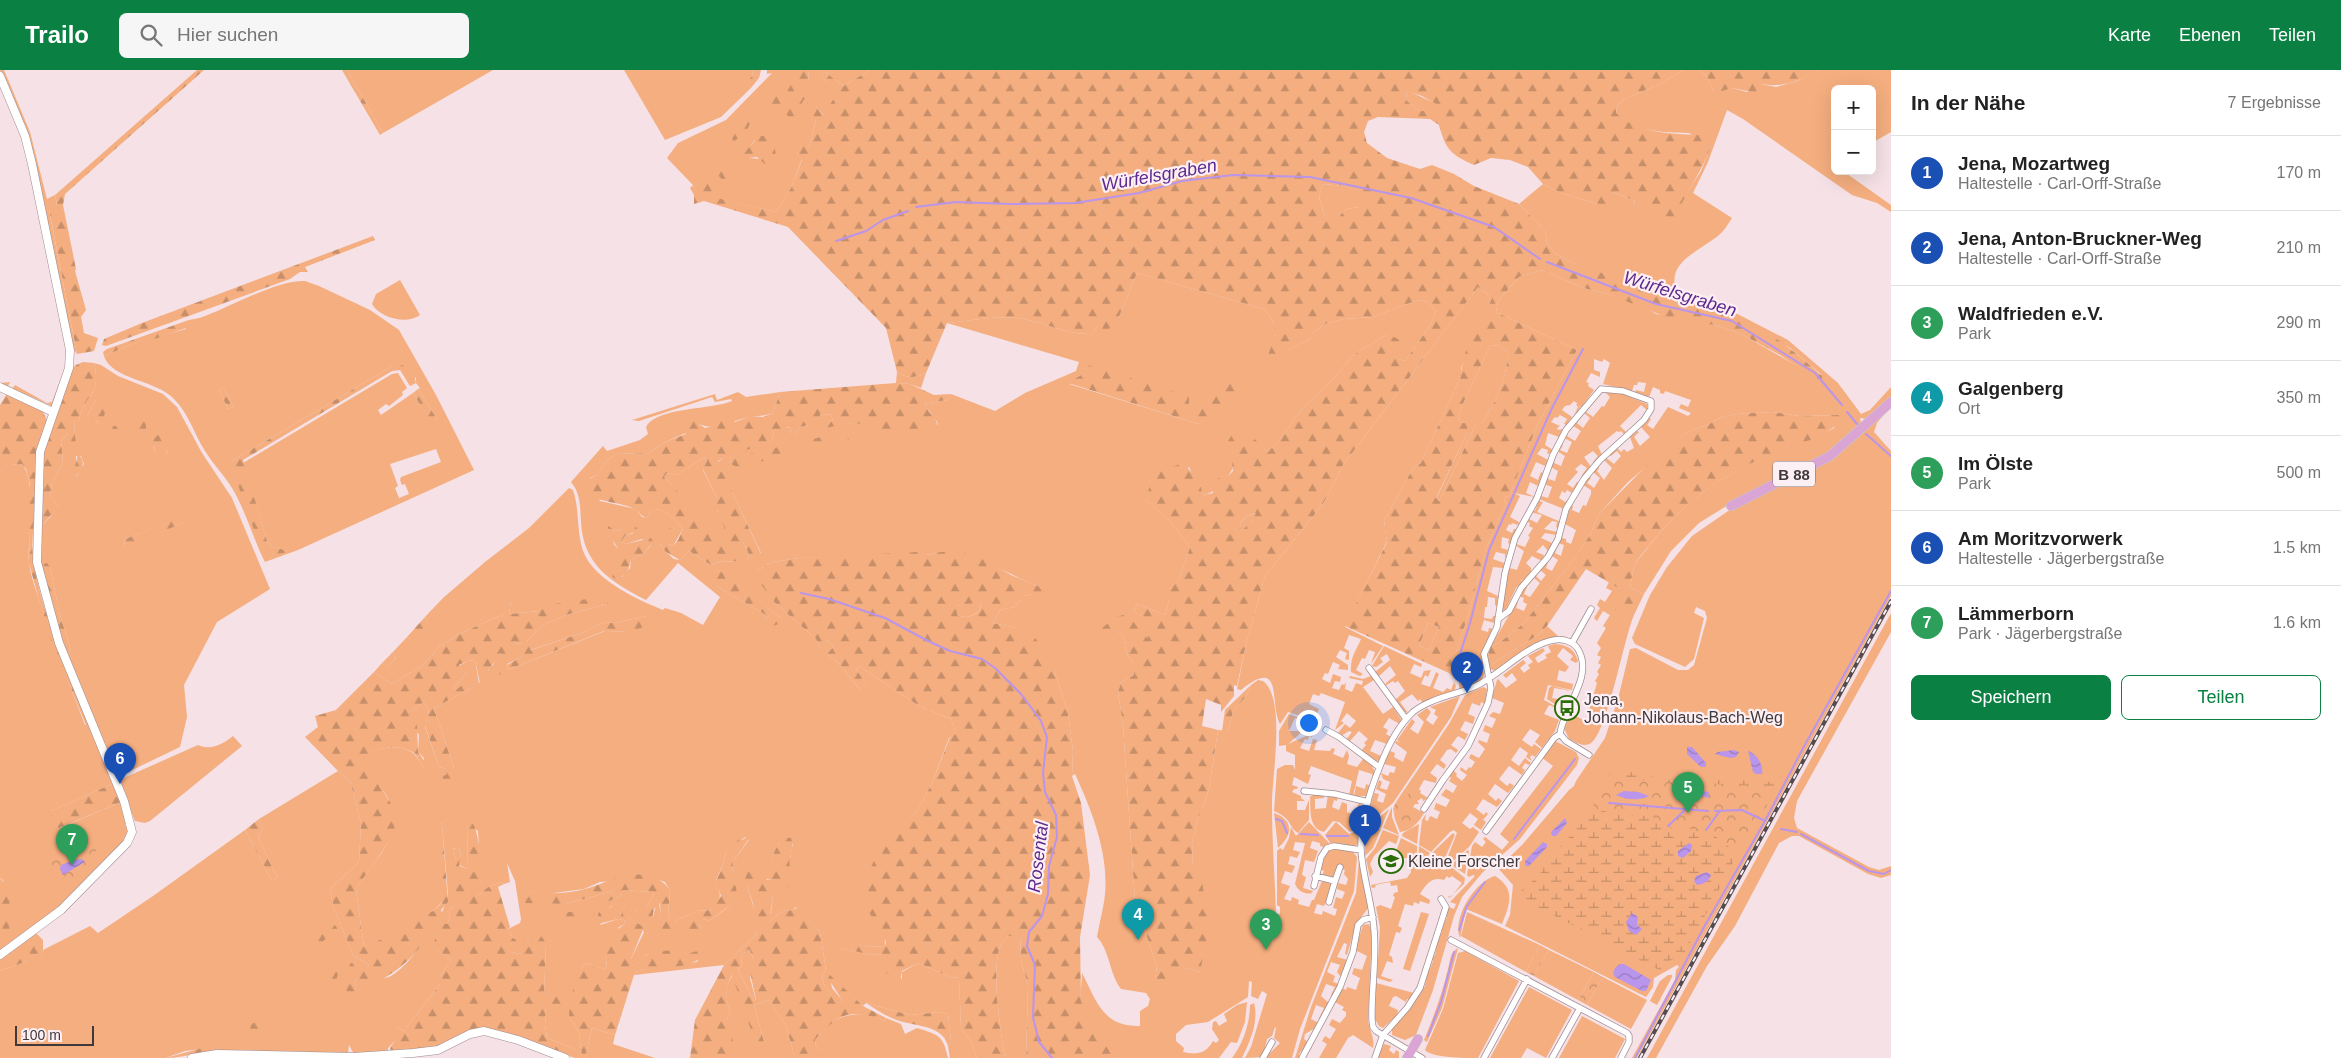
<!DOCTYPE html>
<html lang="de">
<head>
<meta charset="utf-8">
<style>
  :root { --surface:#fff; --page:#f6f6f6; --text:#222; --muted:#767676; --line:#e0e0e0; --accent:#0b8043 }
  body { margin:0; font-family:Arial,sans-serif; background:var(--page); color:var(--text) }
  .controls { position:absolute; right:15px; top:15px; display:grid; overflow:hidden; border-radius:8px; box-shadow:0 5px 20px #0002 }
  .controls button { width:45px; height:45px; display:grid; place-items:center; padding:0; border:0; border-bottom:1px solid var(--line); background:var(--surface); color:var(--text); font:25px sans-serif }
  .scale { position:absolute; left:15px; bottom:12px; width:79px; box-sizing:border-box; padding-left:5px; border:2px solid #40393b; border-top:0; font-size:14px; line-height:18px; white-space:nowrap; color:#40393b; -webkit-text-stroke:4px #fdf0f4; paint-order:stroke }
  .you { position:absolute; left:1308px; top:652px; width:18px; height:18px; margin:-12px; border:4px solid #fff; border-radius:50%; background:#1a73e8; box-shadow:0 0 0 8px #1a73e833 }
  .badge { display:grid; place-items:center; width:32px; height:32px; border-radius:50%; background:var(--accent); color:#fff; font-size:16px; font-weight:700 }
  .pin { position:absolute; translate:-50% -41px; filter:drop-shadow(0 1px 2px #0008) }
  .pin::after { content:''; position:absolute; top:26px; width:18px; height:15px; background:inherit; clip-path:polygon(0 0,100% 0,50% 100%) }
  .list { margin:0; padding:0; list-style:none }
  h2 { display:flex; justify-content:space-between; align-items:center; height:65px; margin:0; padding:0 20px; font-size:21px }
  h2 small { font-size:16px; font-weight:400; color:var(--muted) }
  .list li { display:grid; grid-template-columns:32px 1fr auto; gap:15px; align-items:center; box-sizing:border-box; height:75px; padding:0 20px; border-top:1px solid var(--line) }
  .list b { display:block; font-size:19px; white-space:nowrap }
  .list p { margin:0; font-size:16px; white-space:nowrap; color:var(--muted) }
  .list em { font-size:16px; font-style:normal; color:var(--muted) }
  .actions { display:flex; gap:10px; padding:15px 20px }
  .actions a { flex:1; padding:11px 0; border:1px solid var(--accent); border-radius:8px; text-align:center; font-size:18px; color:var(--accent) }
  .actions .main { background:var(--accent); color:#fff }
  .icon { flex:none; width:28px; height:28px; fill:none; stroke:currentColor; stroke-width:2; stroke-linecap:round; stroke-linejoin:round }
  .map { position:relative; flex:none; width:1891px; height:988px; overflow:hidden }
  header { display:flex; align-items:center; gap:30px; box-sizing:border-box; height:70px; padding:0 25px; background:var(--accent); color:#fff }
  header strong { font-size:24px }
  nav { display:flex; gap:28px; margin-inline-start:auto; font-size:18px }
  .search { width:350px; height:45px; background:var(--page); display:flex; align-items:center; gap:12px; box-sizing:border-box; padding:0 18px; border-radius:8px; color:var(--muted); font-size:19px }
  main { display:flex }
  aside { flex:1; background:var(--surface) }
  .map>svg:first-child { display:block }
  .green { fill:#f4ae7f; fill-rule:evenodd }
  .forest { fill:url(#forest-firs); fill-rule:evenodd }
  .wetland { fill:url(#wetland-marsh) }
  .park { fill:url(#park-crowns) }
  .water { fill:url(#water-waves) }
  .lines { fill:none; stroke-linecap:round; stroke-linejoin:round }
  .stream { stroke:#b995eb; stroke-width:2 }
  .minor-casing { stroke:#a08d92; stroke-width:7 }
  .tertiary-casing { stroke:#a08d92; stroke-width:9 }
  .primary-casing { stroke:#cac8c8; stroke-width:10 }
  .minor { stroke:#fff; stroke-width:5.5 }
  .tertiary { stroke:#fff; stroke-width:8 }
  .primary { stroke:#daa5d5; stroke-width:9 }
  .rail-casing { stroke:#534b4d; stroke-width:4 }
  .rail { stroke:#fdf0f4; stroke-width:2; stroke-dasharray:5.5; stroke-linecap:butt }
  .labels { text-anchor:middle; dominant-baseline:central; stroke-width:4.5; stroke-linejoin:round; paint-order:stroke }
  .shield { fill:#fdf0f4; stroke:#797072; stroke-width:1 }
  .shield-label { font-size:15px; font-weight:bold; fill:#40393b }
  .poi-label { font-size:16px; fill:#40393b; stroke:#fdf0f4; text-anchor:start }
  .water-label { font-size:18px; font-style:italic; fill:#5d2b8f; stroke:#fdf0f4 }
</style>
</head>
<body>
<header>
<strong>Trailo</strong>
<div class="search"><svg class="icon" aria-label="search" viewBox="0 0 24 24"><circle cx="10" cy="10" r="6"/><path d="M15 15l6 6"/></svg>Hier suchen</div>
<nav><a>Karte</a><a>Ebenen</a><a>Teilen</a></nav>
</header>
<main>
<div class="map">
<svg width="1891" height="988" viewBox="0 0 1891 988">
  <defs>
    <pattern id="forest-firs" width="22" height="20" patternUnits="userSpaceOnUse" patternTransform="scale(1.25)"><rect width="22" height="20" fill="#f4ae7f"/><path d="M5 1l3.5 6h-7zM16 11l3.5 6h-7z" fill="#c78f69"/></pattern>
    <pattern id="wetland-marsh" width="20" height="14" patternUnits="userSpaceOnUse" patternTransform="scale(1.25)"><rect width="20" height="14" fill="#f4ae7f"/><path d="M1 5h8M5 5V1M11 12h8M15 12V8" fill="none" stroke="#c78f69"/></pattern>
    <pattern id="park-crowns" width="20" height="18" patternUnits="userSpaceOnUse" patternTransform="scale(1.25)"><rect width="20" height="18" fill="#f4ae7f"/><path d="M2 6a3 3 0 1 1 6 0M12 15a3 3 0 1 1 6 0" fill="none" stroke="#c78f69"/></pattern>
    <pattern id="water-waves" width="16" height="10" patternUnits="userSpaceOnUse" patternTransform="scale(1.25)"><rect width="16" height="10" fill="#b995eb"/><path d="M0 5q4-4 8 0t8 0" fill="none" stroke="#987bc0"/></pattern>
  </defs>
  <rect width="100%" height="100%" fill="#f5e1e6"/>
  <path class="green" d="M 0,0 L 4,0 L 30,62 L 47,129 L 55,125 L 57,135 L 49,140 L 77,284 L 73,279 L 35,93 L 27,64 Z
    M 347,0 L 493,0 L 383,63 Z
    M 624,0 L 752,0 L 753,5 L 748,12 L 751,18 L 721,47 L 665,70 Z
    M 767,0 L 802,0 L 808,13 L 809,0 L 870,0 L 843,16 L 824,1 L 821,5 L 827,12 L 828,18 L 836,27 L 823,45 L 816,36 L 816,22 L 816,50 L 809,78 L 801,76 L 797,84 L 802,89 L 791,118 L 776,142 L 698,124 L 693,115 L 667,88 L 678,73 L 726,50 L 772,3 L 767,4 ZM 755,70 L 760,89 L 748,88 L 751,75 Z
    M 1684,0 L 1700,0 L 1707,7 L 1713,20 L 1732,18 L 1747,22 L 1761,14 L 1776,17 L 1797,11 L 1819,0 L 1891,0 L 1891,62 L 1872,73 L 1872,19 L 1835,19 L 1835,101 L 1843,101 L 1891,135 L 1891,142 L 1877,133 L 1852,125 L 1743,49 L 1727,40 L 1708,92 L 1693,123 L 1732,148 C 1728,154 1724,161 1718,166 C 1696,183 1662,194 1679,227 L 1704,230 L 1720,235 L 1788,270 L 1838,313 L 1861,344 L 1870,340 L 1891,317 L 1891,328 L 1867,349 L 1860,348 L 1861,353 L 1830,383 L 1741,427 L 1699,453 L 1671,481 L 1644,524 L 1630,517 C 1632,510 1632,501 1635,495 C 1638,488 1645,482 1649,476 C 1679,436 1718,408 1763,387 C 1787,377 1811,370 1834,358 L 1839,345 L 1800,346 L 1772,342 L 1736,344 L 1720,348 L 1707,355 L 1687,362 L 1628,412 L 1599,444 L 1590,465 L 1573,490 L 1523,554 L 1499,573 L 1491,576 C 1500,560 1509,547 1516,531 L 1518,532 L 1516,538 L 1524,541 L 1527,534 L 1523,532 L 1524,528 L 1519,526 L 1526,516 L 1527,517 L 1524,524 L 1530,527 L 1540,513 L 1533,507 L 1539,501 L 1536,506 L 1541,511 L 1546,505 L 1540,500 L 1549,489 L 1546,498 L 1552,501 L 1558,490 L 1552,486 L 1557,476 L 1555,483 L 1561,486 L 1564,475 L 1558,473 L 1563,460 L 1562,468 L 1566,469 L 1566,472 L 1571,474 L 1576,460 L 1565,454 L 1571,435 L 1573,436 L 1572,440 L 1579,443 L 1583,435 L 1586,436 L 1591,424 L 1591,420 L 1583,415 L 1589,407 L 1591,408 L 1587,413 L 1594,418 L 1600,408 L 1593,402 L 1598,396 L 1599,398 L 1597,401 L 1604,410 L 1612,398 L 1604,390 L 1606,388 L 1614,394 L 1621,386 L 1617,381 L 1611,386 L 1609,385 L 1617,378 L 1621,382 L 1624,379 L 1627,382 L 1634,378 L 1630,367 L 1637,361 L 1639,362 L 1634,367 L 1640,376 L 1650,367 L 1641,357 L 1650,348 L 1651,349 L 1647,355 L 1653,359 L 1668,337 L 1688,346 L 1691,343 L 1679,338 L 1681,334 L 1688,337 L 1691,330 L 1665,321 L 1664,324 L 1660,323 L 1660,320 L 1653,317 L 1649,327 L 1635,322 L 1636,320 L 1644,322 L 1646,313 L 1638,312 L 1637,315 L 1634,315 L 1632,321 L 1603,314 L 1610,293 L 1604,289 L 1602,292 L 1594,289 L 1594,300 L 1600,302 L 1600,307 L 1591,303 L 1586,312 L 1589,313 L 1588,316 L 1594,320 L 1581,338 L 1579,335 L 1580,338 L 1574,345 L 1578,337 L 1576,334 L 1578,334 L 1574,331 L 1570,335 L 1565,336 L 1562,340 L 1572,347 L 1566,355 L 1564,354 L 1567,349 L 1560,345 L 1557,348 L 1555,347 L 1551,352 L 1560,356 L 1557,358 L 1558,360 L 1563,359 L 1559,367 L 1548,363 L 1545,375 L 1553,380 L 1551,383 L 1547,384 L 1548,380 L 1542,378 L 1537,384 L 1548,390 L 1545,396 L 1536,392 L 1530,406 L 1538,410 L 1541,402 L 1543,403 L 1538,416 L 1530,412 L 1526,423 L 1535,427 L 1514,423 L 1520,426 L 1510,447 L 1519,452 L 1518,455 L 1512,453 L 1511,455 L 1509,454 L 1506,460 L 1512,463 L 1514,459 L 1516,459 L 1510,474 L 1508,473 L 1509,469 L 1502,467 L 1501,478 L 1508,480 L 1505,489 L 1505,484 L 1496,482 L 1493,489 L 1504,493 L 1503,498 L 1493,497 L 1487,521 L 1498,526 L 1497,536 L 1495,535 L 1495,528 L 1488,527 L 1487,537 L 1485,537 L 1484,548 L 1492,549 L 1493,546 L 1495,546 L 1494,553 L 1484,550 L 1481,560 L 1488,562 L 1489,558 L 1493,559 L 1482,584 L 1484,606 L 1480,611 L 1459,621 L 1459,612 L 1449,603 L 1467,549 L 1486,479 L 1506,432 L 1504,431 L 1506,426 L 1509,427 L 1537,356 L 1577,280 L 1496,242 L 1498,231 L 1519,207 L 1542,200 L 1583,218 L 1608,224 L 1641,235 L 1656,244 L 1715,255 L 1743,265 L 1799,297 L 1822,305 L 1790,278 L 1713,237 L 1674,233 L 1573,193 L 1556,184 L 1547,173 L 1545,161 L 1519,134 L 1543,114 L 1561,123 L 1598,134 L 1613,122 L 1635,131 L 1634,134 L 1673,150 L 1681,132 L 1701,101 L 1711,76 L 1689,63 L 1663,62 L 1638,58 L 1626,53 L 1616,44 L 1617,36 L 1624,29 L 1658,15 Z
    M 1406,20 L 1437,34 L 1434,41 L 1420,41 L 1407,31 Z
    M 1323,114 L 1344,116 L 1360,121 L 1360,137 L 1346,139 L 1336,151 L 1325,147 L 1319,127 Z
    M 1137,203 L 1264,239 C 1280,257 1276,264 1269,285 L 1276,291 L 1289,280 L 1308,270 L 1314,262 L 1325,254 L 1344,249 L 1373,247 L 1418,230 L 1428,232 L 1436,241 L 1431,254 L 1405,291 L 1398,289 L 1388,264 L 1353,285 L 1337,305 L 1300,341 L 1282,367 L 1268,382 L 1261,376 L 1238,385 C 1233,401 1221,422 1203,425 L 1199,411 L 1193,405 L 1189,397 L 1146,430 L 1170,451 L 1190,477 L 1179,510 L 1169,519 L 1169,530 L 1165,545 L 1137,534 L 1134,541 L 1154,559 L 1147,568 L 1116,561 L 1123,565 L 1127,585 L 1134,593 L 1134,605 L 1121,612 L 1118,622 L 1123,656 L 1135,831 L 1157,897 L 1155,909 L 1186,898 L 1200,902 L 1200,799 L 1193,799 L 1192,773 L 1197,752 L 1209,719 L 1218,660 L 1228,661 L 1233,642 L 1247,625 L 1251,615 L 1258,610 L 1263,611 C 1287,629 1271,710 1272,737 C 1272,773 1275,808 1276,844 L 1280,844 L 1280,837 L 1277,835 L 1277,781 L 1280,778 L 1283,780 L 1289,768 L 1291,757 L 1296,766 L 1309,752 L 1330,774 L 1324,777 L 1320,776 L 1320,773 L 1312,771 L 1310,778 L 1318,781 L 1314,792 L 1305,790 L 1302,805 L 1306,807 L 1303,818 L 1313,821 L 1312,823 C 1305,825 1298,821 1295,814 L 1305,773 L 1295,772 L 1293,780 L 1300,782 L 1297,788 L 1290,786 L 1288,794 L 1295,796 L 1292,803 L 1285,801 L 1281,813 L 1290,816 L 1284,829 L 1291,831 L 1292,827 L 1299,830 L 1298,834 L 1309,837 L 1312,830 L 1314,830 L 1322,811 L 1332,814 L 1330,826 L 1324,836 L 1317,834 L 1314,843 L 1322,845 L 1323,841 L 1335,846 L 1337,839 L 1333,838 L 1336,827 L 1342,829 L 1345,822 L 1337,819 L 1338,813 L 1346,815 L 1348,809 L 1344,804 L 1345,800 L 1341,799 L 1334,809 L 1322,806 L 1324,801 L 1320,799 L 1327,781 L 1335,779 L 1353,782 L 1357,787 L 1354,821 L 1300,959 L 1292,988 L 1265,988 L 1280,973 L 1274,968 L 1276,958 L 1275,957 L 1272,966 L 1267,969 L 1263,987 L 1245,988 L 1251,977 L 1267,924 L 1262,921 L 1258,929 L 1251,926 L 1252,912 L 1249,911 L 1248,927 L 1208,952 L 1186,955 L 1176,964 L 1176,971 L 1184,978 L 1183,982 C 1196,985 1206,984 1213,971 L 1216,973 L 1219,970 L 1212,959 L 1213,952 L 1216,951 L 1219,956 L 1227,951 L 1224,944 L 1237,935 L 1247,932 L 1245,952 L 1237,973 L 1231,972 L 1219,988 L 1120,988 C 1103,977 1084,951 1081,931 C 1080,922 1082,912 1082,903 C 1097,932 1103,957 1140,956 L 1140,941 L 1148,936 L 1150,929 L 1146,923 L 1121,919 C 1109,903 1110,881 1097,867 C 1099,855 1102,844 1104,832 C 1111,789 1093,743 1075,704 L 1072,706 L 1073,681 L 1068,643 L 1055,602 L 1017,558 L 993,553 L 1000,540 L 1015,537 L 1024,526 L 1033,524 L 1038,516 C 1001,502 967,475 926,485 L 799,488 L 772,492 L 757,501 L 775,533 L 816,569 L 820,579 L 827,570 L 834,576 L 827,584 C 842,593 849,608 861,620 L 867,615 L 856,599 L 859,596 L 919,636 L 951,649 L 956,662 L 949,668 L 932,713 L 917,741 L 880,781 L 885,876 L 869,877 L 842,873 L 841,878 L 871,885 L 883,884 L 883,891 L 895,913 L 902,908 L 902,902 L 918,893 L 950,907 L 959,908 L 961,958 L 971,972 L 977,988 L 950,988 L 948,976 L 951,972 L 948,944 L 940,942 L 910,945 L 866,933 L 863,936 L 830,906 L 832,918 L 842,930 L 837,936 L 824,914 L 822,905 L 826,900 L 820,862 L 796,837 L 793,840 L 782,841 L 769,852 L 768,849 L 771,842 L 773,826 C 788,817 789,790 793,774 L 780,771 L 771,788 L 771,810 L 746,804 C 745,816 751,824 753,836 C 755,845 753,855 757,864 L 724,895 L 634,905 L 638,900 L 697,892 L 702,880 L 689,884 L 659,882 L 646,885 L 637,895 L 633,896 L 630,894 L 631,889 L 644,862 L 640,855 L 623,845 L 623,838 L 625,835 L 622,832 L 610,837 L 600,855 L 618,849 L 624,850 L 625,854 L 619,857 L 605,884 L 607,896 L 604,899 L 586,893 L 582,898 L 569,947 L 579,962 L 582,988 L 575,988 L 575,979 L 547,968 L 545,955 L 546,938 L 564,925 L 544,925 L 546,873 L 528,870 L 527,878 L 520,884 L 512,882 L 513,868 L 508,859 L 520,853 L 521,849 L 515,811 L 507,793 L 510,812 L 504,814 L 501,812 L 488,817 L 476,827 L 476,819 L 481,811 L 478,761 L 467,754 L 468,799 L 459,795 L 461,780 L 453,778 L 456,790 L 453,836 L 449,840 L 450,847 L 447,854 L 438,854 C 441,843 446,835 448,824 L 442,754 L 440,753 L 446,826 C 431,851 390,866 364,877 L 356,819 C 374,789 402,770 390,733 C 388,725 380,718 376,710 C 372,702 370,692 367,684 C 379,677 403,674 414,684 C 418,688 421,694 424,698 L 424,688 L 418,682 L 419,665 L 411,652 L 411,641 L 424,632 L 429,641 L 425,657 L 439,697 L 446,699 L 448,704 L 443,707 L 445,712 L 454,698 L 434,638 L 473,617 L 456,620 L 454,618 L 467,602 L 459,600 L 459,596 L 467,591 L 475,590 L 479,613 L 489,601 L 488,598 L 493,595 L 496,587 L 514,573 L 524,574 L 524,586 L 507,594 L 508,600 L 605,561 L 627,562 L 647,546 L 615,553 L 604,552 L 582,563 L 530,580 L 527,571 L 541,556 L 566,545 L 608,534 L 509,544 L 511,531 L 504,544 L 459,564 L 439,577 L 423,595 L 392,614 L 374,602 L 382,593 L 387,597 L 396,588 L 392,583 L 407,567 L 410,569 L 428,553 L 425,547 L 443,528 L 485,492 L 529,458 L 569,418 L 573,420 C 579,438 577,456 581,474 C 587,507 636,529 663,540 L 665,538 L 681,543 L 703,555 L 720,527 L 678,493 L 646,530 C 611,512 583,495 581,452 C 580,437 581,424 571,412 L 603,376 L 607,381 L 640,370 L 648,364 L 646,357 C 656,337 711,340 732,331 L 731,329 L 715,332 L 712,327 L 639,351 L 632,350 L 715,324 L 717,330 L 738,322 L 746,327 L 780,322 L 773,343 C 763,347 758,345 749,347 C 726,352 716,364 693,351 L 686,363 L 665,372 L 649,383 L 616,384 L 607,390 L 597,405 L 590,408 L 600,431 L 636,439 L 642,447 L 647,448 L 651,439 C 666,438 674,449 683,459 L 673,476 L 663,470 L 660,475 L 666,482 L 674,489 L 680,490 L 689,481 L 711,495 C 721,489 732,494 742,489 L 664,407 L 667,403 L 677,405 L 704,387 L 707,391 L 703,400 L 717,428 L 717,441 L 742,471 L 748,482 L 749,490 L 761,483 L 718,392 L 729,384 L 731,394 L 761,383 L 745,385 L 743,380 L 772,370 L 774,361 L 790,357 L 791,365 L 794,365 L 800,357 L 809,355 L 820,344 L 831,345 L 833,350 L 829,352 L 826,350 L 826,357 L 842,349 L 847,349 L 849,354 L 863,352 L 938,355 C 936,346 928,342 924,334 L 947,330 L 951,324 L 995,341 L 1025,323 L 1076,301 L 1079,292 L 947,253 C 972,251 1000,244 1024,249 C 1048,254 1067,265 1092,264 L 1098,256 L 1119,247 ZM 1083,304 L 1202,339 L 1232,308 L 1199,354 L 1069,314 ZM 624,456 L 634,463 L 625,466 L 621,472 L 626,474 L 642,469 L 651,475 L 643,484 L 631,490 L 630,498 L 622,507 L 620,502 L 623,491 L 622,484 L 614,474 L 611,458 L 616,461 L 623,459 ZM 718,500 L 782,549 L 767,550 L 766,545 L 716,516 ZM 745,767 L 749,770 L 733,791 L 730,836 C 723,840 716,848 708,851 L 704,849 L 701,853 L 700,859 L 667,861 L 662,850 L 659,833 L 656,835 L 653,847 L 635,841 L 636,838 L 646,838 L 654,825 L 653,822 L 622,820 L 620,826 L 604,833 L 613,824 L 613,821 L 566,834 L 554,833 L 523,822 L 546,824 L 584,819 L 600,812 L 653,808 L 665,812 L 670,820 L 668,845 L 670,851 L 675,851 L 697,841 L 710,840 C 723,828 721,826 716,810 L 724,792 L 726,782 Z
    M 400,210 L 420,245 C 407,255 380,248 372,234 L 376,224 Z
    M 305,211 L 319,216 L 370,240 L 399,260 L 436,325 L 474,400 L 298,480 L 265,492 C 254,470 247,446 236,425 C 228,409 215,397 205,381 C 194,364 189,344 174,329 C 157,310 112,310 104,286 L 135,273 L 186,259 L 186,251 C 192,249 198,249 205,246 C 232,236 277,210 305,211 ZM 394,295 L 416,308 L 416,313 L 420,318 L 418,319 L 437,349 L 431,352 L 413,323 L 381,345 L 378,340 L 386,334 L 389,336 L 403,325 L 402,322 L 407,318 L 398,303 L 392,304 L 243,393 L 232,391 ZM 224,317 L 233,337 L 228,339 L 219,320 ZM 436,379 L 441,392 L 401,407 L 400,410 L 402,415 L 405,414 L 409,424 L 399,428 L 395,418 L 398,416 L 390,394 ZM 254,427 L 267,471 L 273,477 L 288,481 L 269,481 Z
    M 1478,217 L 1492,228 L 1487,241 L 1480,249 L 1461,298 L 1461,306 L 1421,393 L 1413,398 L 1384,451 L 1387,471 L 1345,557 L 1383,576 L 1371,594 L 1375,582 L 1369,580 L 1365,589 L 1362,588 L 1356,600 L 1363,604 L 1360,606 L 1351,602 C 1350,587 1356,581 1361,569 L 1349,565 L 1344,578 L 1349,581 L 1349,590 L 1345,589 L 1347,583 L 1340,580 L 1336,587 L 1348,595 L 1348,600 L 1338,599 L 1340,595 L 1333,592 L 1328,604 L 1325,603 L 1322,609 L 1330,613 L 1333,604 L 1341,607 L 1340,612 L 1335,611 L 1332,618 L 1339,620 L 1342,614 L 1344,615 L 1346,612 L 1345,619 L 1352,622 L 1356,613 L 1362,615 L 1363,611 L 1349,608 L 1350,606 L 1363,609 L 1371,606 L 1374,610 L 1363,617 L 1383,644 L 1393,637 L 1401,649 L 1400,654 L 1389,648 L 1383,657 L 1388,660 L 1386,664 L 1391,667 L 1387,674 L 1375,670 L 1370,681 L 1381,686 L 1380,690 L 1375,692 L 1361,681 L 1366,675 L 1364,673 L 1368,669 L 1359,661 L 1349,672 L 1346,670 L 1352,662 L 1349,661 L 1341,666 L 1338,663 L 1345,654 L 1350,658 L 1356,651 L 1347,643 L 1341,651 L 1344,653 L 1335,660 L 1345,632 L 1321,623 L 1319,626 L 1313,624 L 1309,634 L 1319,639 L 1316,646 L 1306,648 L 1288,642 L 1280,654 C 1269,632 1284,586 1241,620 L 1237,619 L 1246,574 L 1265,506 L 1323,434 L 1343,395 Z
    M 1499,275 L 1507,281 C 1509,305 1495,335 1481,354 L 1476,354 L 1439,431 L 1436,429 L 1467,363 L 1464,352 L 1460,352 L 1458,348 L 1460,340 L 1490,276 Z
    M 68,281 L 68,289 L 52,336 L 0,313 L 10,312 L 8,316 L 13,318 L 15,315 L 47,333 L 52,332 L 65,298 Z
    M 94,293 L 101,295 L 118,306 L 163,324 L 177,337 L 202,383 L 232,428 L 270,519 L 217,552 L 184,615 L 187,647 L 180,677 L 124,704 L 116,706 L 67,585 L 71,580 L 60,545 L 50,497 L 40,494 L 39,459 L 59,437 L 50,425 L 52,413 L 63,393 L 61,371 L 67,364 L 76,373 L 74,352 L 79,350 C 85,323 102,326 94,293 ZM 96,330 L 100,356 L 95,348 L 87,346 ZM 153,376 L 167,381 L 168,387 L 160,390 ZM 76,386 L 81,386 L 84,394 L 76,407 ZM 186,452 L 124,476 L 125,469 L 167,453 Z
    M 897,302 C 907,309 916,308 926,303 L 921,318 L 910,314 L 896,313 Z
    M 1604,321 L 1623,324 L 1647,334 L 1647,340 L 1641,335 L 1620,356 L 1626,362 L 1625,365 L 1621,361 L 1619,362 L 1617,361 L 1598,376 L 1602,385 L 1594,393 L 1593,392 L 1598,386 L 1593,381 L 1584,387 L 1591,397 L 1583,407 L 1582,405 L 1587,398 L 1581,394 L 1575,399 L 1578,402 L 1567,414 L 1573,418 L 1577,412 L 1579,413 L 1572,423 L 1567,420 L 1565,423 L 1562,421 L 1559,428 L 1565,432 L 1569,429 L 1564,439 L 1539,429 L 1542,419 L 1541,426 L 1548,428 L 1552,417 L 1544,414 L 1548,405 L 1548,409 L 1555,411 L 1558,401 L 1551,397 L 1555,385 L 1554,393 L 1561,396 L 1565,386 L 1557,381 L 1560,374 L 1563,375 L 1560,380 L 1567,383 L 1572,372 L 1564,368 L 1568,361 L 1567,366 L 1575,371 L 1581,361 L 1572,355 L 1580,345 L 1582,346 L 1577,353 L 1583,358 L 1590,348 L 1583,342 L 1591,333 L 1592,334 L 1586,342 L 1593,347 L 1602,336 L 1604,337 L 1610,327 Z
    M 1891,336 L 1877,353 L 1874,362 L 1891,381 L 1891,526 L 1637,988 L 1632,988 L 1675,910 L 1676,900 L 1679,897 L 1677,895 L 1654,908 L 1653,917 L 1646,927 L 1505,856 L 1510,845 L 1513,815 L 1498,798 L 1522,775 L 1569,720 L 1574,716 L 1576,711 L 1605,668 L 1618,629 L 1630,579 L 1636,578 L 1678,600 L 1688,600 L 1694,595 L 1707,548 L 1705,541 L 1696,537 L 1694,543 L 1704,548 L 1694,589 L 1685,597 L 1635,574 L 1632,568 L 1650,525 L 1667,497 L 1692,466 L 1731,439 L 1804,403 Z
    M 22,394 C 38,414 27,466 29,492 C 30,504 35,517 39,529 C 52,572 69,613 85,655 L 90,654 L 114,713 L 51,741 L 60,758 L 121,732 L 128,753 L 125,754 L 126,757 L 129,757 L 126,769 L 58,838 L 15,872 C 1,860 7,854 9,839 C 9,830 5,819 3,810 L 0,808 L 0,401 L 10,395 Z
    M 1539,431 L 1543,432 L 1537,442 L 1561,452 L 1558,458 L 1556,457 L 1557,452 L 1552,451 L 1544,459 L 1557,462 L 1556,465 L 1545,463 L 1541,468 L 1552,473 L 1548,481 L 1543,475 L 1536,482 L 1544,485 L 1542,491 L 1532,486 L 1526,493 L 1531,498 L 1531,502 L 1523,511 L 1520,509 L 1523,512 L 1516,518 L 1506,539 L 1503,541 L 1502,538 L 1509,498 L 1517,500 L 1524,481 L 1515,475 L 1516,474 L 1525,477 L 1530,467 L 1528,466 L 1533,458 L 1529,456 L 1530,453 L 1525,451 L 1527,448 L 1537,453 L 1542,445 L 1530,442 L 1531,440 L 1535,441 Z
    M 1257,443 L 1252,452 L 1241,462 L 1240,453 L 1247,446 Z
    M 1609,512 L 1620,519 L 1622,545 L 1634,545 C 1624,568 1607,663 1591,673 C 1583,678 1576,672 1569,669 L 1564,658 L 1571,644 L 1586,651 L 1597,613 L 1595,611 L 1599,604 L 1597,602 L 1601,595 L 1598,593 L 1601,587 L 1597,585 L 1601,578 L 1597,573 L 1606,558 L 1603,556 L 1610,545 L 1603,541 L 1597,551 L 1594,548 L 1600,538 L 1597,535 L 1600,529 L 1605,532 L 1612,521 L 1606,518 Z
    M 980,531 L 981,539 C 972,547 967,549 957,545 L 957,536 Z
    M 1891,543 L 1891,562 L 1797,731 L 1794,748 L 1797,758 L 1869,797 L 1879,800 L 1891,796 L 1891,805 L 1881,808 L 1868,804 L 1799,766 L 1792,766 L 1779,773 L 1735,856 L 1707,896 L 1656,988 L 1647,988 Z
    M 1428,553 L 1439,557 L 1429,580 L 1419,576 Z
    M 1547,556 L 1558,566 L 1533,574 L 1496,601 L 1490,599 L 1489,596 L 1538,565 Z
    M 1555,574 C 1567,575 1574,578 1578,591 L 1576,593 L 1570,590 L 1573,586 L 1563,578 L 1557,586 L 1569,597 L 1565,602 L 1559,600 L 1557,610 L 1573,614 L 1572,620 L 1548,615 L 1544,630 L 1564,641 L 1549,635 L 1544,644 L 1559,650 L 1555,661 L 1542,678 L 1535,672 L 1540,665 L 1530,659 L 1522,670 L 1532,677 L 1534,674 L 1541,679 L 1535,687 L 1532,685 L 1530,687 L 1532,691 L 1526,687 L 1528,683 L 1520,677 L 1511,690 L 1519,696 L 1525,688 L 1531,693 L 1529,695 L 1525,693 L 1522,698 L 1525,700 L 1522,705 L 1509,696 L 1499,709 L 1507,716 L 1510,713 L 1514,716 L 1508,723 L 1495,714 L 1488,724 L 1496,731 L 1498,728 L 1502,731 L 1497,737 L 1483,729 L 1476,739 L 1484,745 L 1486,742 L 1488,744 L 1483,750 L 1486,752 L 1481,760 L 1474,755 L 1478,749 L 1470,743 L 1462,753 L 1470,759 L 1473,757 L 1479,762 L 1469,777 L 1450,794 L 1446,791 L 1457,763 L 1454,760 L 1450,762 L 1431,782 L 1419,775 L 1422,750 L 1426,744 L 1425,750 L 1428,751 L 1430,746 L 1437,749 L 1440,742 L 1434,739 L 1436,733 L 1446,737 L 1450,730 L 1441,725 L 1446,719 L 1453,723 L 1457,716 L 1449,711 L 1451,708 L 1449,706 L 1453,700 L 1457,704 L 1456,706 L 1462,711 L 1467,705 L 1460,700 L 1461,697 L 1466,701 L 1469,697 L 1471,698 L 1475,692 L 1469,688 L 1471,684 L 1479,688 L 1485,679 L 1478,672 L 1479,670 L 1487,673 L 1490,664 L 1483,661 L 1485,655 L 1492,658 L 1496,649 L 1489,646 L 1493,642 L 1500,644 L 1504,633 L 1492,628 L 1497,610 L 1498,609 L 1506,618 L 1517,610 L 1512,603 L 1506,608 L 1503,605 L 1523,590 L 1526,593 L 1520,598 L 1524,603 L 1530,598 L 1528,595 L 1533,592 L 1528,586 L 1543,578 L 1545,581 L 1535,588 L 1538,593 L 1547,588 L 1545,585 L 1551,582 L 1548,576 Z
    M 1384,576 L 1422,594 L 1421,597 L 1414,594 L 1410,603 L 1421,608 L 1424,601 L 1431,600 L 1428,607 L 1425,605 L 1421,614 L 1430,617 L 1436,602 L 1439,604 L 1433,618 L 1443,622 L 1447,618 L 1451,620 L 1454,612 L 1456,616 L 1454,622 L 1423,633 L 1420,629 L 1418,631 L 1412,624 L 1400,632 L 1408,643 L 1405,642 L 1394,631 L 1405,621 L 1398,611 L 1395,613 L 1393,611 L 1385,616 L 1386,613 L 1396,605 L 1390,596 L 1378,607 L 1375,602 L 1390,590 L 1387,584 L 1380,588 L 1383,592 L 1376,597 L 1372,596 Z
    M 1552,616 L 1572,621 L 1554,618 L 1552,628 L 1568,631 L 1566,637 L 1563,635 L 1561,638 L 1547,629 L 1549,618 Z
    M 1483,617 L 1487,619 L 1485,634 L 1481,632 L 1480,636 L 1472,633 L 1468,644 L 1475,647 L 1473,654 L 1465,651 L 1460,660 L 1468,664 L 1465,670 L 1458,666 L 1451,675 L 1458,680 L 1456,683 L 1451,679 L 1447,680 L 1440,690 L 1446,695 L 1444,699 L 1437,694 L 1430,703 L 1437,708 L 1436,713 L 1424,710 L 1419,719 L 1421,721 L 1420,723 L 1428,728 L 1423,731 L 1422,728 L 1417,731 L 1419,734 L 1415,734 L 1413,737 L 1424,743 C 1419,752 1411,761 1400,762 L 1395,749 L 1393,739 L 1395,743 L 1398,735 L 1395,734 L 1398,729 L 1449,654 L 1465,625 Z
    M 1460,626 L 1451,647 L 1393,733 L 1365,757 L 1374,723 L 1379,724 L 1377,731 L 1383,733 L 1386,724 L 1376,719 L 1379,710 L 1382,712 L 1380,718 L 1387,720 L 1390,712 L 1383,709 L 1381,703 L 1388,706 L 1390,702 L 1394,703 L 1396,697 L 1384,694 L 1390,681 L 1395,683 L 1394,687 L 1403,692 L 1407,682 L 1395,673 L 1396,671 L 1400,672 L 1397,670 L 1412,649 L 1415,652 L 1410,659 L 1418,664 L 1424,652 L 1417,645 L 1427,638 L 1431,642 L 1426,650 L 1433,655 L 1438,647 L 1434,644 L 1436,640 L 1430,637 Z
    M 1289,644 L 1316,654 L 1312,667 L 1309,666 L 1308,670 L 1305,669 L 1300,678 L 1309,681 L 1313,669 L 1317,670 L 1314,680 L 1330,681 L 1332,678 L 1335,679 L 1333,684 L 1343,688 L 1347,680 L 1349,686 L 1347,694 L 1357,697 L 1363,689 L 1372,696 L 1375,702 L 1373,707 L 1372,704 L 1359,700 L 1353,726 L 1349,725 L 1352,711 L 1311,696 L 1308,704 L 1311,705 L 1308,714 L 1294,707 L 1292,715 L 1298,717 L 1297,719 L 1294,719 L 1292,722 L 1301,726 L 1301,728 L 1305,731 L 1297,731 L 1297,740 L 1305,740 L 1309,730 L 1309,750 L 1298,763 C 1288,757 1293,749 1274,741 L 1277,699 L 1285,695 L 1293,695 L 1295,700 L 1295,685 L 1286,681 L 1286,675 L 1279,676 L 1279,661 ZM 1295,648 L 1310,655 L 1306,666 L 1288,674 L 1303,661 L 1289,661 Z
    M 233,666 L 242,676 L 150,751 L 145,753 L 135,751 L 119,713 L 126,707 L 198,675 C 211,681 223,674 233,666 Z
    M 1555,671 L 1576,682 L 1579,688 L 1577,695 L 1520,769 L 1483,802 L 1462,827 L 1454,846 L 1433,920 L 1416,965 L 1405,970 L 1392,965 L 1392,958 L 1412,936 L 1425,916 L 1428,900 L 1430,899 L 1433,891 L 1432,889 L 1435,885 L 1438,870 L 1442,862 L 1441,860 L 1447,847 L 1446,845 L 1449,837 L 1454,839 L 1456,834 L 1450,832 L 1475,806 L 1473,805 L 1469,807 L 1467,805 L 1472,776 L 1475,772 L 1482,777 L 1486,772 L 1483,769 L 1485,767 L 1502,780 L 1509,772 L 1500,764 L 1553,696 L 1541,687 Z
    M 338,701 L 350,711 L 361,752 L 359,792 L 330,819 L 333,836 L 353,885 L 369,895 L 363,901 L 352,892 L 357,926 L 355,914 L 357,908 C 366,909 381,910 389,907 C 404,900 423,875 429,859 L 437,865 L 435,878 L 451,890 L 440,906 L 440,914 L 404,961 L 397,958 L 395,971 L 388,978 L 388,983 L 354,984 L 349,975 L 348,983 L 216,980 L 217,977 L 185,981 L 165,988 L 0,988 L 0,901 L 28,891 L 38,891 L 43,880 L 90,856 L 98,863 L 153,826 L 245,760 L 272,811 L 277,807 L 258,767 L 263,759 L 259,749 Z
    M 1366,714 L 1370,716 L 1366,726 L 1354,726 L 1356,716 L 1365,719 Z
    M 1313,725 L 1323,725 L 1324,728 L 1315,729 L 1315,739 L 1326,738 L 1328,725 L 1338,727 L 1337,731 L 1334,730 L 1332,737 L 1339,740 L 1342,732 L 1347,734 L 1347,742 L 1355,745 L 1359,732 L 1363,738 L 1359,757 L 1350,762 L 1339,752 L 1333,751 L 1324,762 C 1308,758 1311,740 1310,727 Z
    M 1392,737 L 1392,747 L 1399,765 L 1383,758 Z
    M 1389,739 L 1381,758 L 1378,756 L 1376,752 L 1374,755 L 1371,754 Z
    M 1274,743 C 1294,750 1293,765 1278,778 Z
    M 1336,752 L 1349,764 L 1359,760 L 1358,774 L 1353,777 L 1338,773 L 1331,774 L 1325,765 Z
    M 1419,754 L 1417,774 L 1402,766 L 1403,763 Z
    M 1370,755 L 1374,756 L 1374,759 L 1377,757 L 1381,759 L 1373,778 L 1365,786 L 1365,760 Z
    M 1383,760 L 1399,766 L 1396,774 L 1389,771 L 1374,786 L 1370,794 L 1373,802 L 1370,807 L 1366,789 L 1375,778 Z
    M 1453,763 L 1455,765 L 1444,790 L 1432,783 Z
    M 1401,768 L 1417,776 L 1417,799 L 1422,798 L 1432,784 L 1444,791 L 1441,799 L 1445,800 L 1450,796 L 1465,808 L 1464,814 L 1449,828 L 1448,826 L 1451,827 L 1462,813 L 1452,806 L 1449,808 L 1447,806 L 1444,810 C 1432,806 1426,814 1420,824 L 1430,830 L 1429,834 L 1420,831 L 1419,834 L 1414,832 L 1413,836 L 1405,834 L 1398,856 L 1402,858 L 1400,863 L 1396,862 L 1389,885 L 1392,887 L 1393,893 L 1387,891 L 1381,906 L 1393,910 L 1390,912 L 1377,908 L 1380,857 L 1376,837 L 1380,835 L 1391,839 L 1395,827 L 1393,826 L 1394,823 L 1398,822 L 1397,815 L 1391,816 L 1390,812 L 1375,815 L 1376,817 L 1372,818 L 1371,815 L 1407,808 L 1411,802 L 1409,788 L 1400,788 L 1401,784 L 1396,782 Z
    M 1419,776 L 1430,783 L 1419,798 L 1418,795 Z
    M 1468,780 L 1469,781 L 1465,804 L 1451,795 Z
    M 1359,790 L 1369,837 L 1356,854 L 1347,885 L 1345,884 L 1347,874 L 1344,873 L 1337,887 L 1348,890 L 1341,907 L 1337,902 L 1340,895 L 1331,892 L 1327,902 L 1335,906 L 1333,912 L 1339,914 L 1333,927 L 1331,925 L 1335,917 L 1326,914 L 1321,926 L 1330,934 L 1321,949 L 1319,948 L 1324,938 L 1316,935 L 1311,949 L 1319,953 L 1317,957 L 1305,964 L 1304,969 L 1308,972 L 1299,984 L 1299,988 L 1295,988 L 1311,937 L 1356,823 Z
    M 1495,806 C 1516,819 1510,834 1502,854 L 1466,839 L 1460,868 C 1452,848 1475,811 1495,806 Z
    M 1421,842 L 1429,844 L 1410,901 L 1403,899 Z
    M 1467,842 L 1540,875 L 1526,902 L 1461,866 Z
    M 1369,854 L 1372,863 L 1368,950 C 1369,960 1375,967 1373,978 L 1353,965 L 1348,968 L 1336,988 L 1319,988 L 1327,974 L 1322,971 L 1325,966 L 1330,969 L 1336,959 L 1329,955 L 1332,949 L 1340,953 L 1346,946 L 1346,942 L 1342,940 L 1344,937 L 1335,932 L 1342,918 L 1346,920 L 1347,917 L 1356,920 L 1360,908 L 1352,904 L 1354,898 L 1362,900 L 1367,886 L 1355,880 L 1363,855 Z
    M 1008,866 L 1020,866 L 1021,890 L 1028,916 L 1026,988 L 1005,988 C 1001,964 990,896 1001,875 C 1002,872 1006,869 1008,866 Z
    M 1458,878 L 1442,938 L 1427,972 L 1424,970 C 1434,946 1442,924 1448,899 C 1450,891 1450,882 1458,878 Z
    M 749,879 L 755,892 L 750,908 L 756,931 L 754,931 L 738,900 L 742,896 L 741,885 Z
    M 1549,880 L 1594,902 L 1578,930 L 1534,906 Z
    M 1465,881 L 1519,911 L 1478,988 C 1464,988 1433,988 1425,980 L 1443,939 L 1458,883 Z
    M 733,905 L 764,972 L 754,935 L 769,930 L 786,956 L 795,988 L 731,988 L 726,951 L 730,942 C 726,928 723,917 733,905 Z
    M 1668,905 L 1672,905 L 1672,907 L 1657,935 L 1650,931 L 1660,911 Z
    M 1603,907 L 1647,930 L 1631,959 L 1587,935 Z
    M 1376,913 L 1414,923 L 1410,930 L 1407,929 L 1406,932 L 1396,926 L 1393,927 L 1389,936 L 1398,940 L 1397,945 L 1383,958 L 1379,956 L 1375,949 Z
    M 1529,917 L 1572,940 L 1546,988 L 1527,978 L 1521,988 L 1490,988 Z
    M 1254,933 C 1259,952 1250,971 1242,988 L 1232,988 C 1243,974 1250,953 1250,935 Z
    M 867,944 L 884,951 L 886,948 L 901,954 L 905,964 L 917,958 C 939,965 943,965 948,988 L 826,988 L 826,975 L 819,980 L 816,976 L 815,970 C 832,950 839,944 867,944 Z
    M 1582,946 L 1625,969 L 1615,988 L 1559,988 Z
    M 592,958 L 615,965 L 613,974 L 655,988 L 585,988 Z
    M 1384,974 L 1391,976 L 1389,980 L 1394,984 L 1396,980 L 1399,982 L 1399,988 L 1377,988 Z"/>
  <path class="forest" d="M 197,0 L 204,0 L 65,124 L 63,135 L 76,199 L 75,201 L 86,240 L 81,247 L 84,263 L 98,268 L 94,281 L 77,284 L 49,139 L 57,135 L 55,125 Z
    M 342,0 L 347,0 L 383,63 L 380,65 Z
    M 752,0 L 761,0 L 759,8 L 751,18 L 747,12 L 753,5 Z
    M 802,0 L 809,0 L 808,14 L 798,8 Z
    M 870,0 L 1684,0 L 1658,15 L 1624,29 L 1617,36 L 1616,43 C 1641,67 1682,63 1714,66 C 1706,97 1686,121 1673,151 L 1634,135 L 1635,131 L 1613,122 L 1608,134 L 1598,134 L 1561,123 L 1543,114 L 1528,97 L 1510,90 L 1491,88 L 1474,95 C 1450,84 1446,80 1439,55 L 1430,49 L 1378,47 L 1368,51 L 1364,62 L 1367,73 L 1387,88 L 1420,99 L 1432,95 L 1454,104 L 1474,116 L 1519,134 L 1545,161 L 1547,173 L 1556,184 L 1573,193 L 1672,227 L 1674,233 C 1687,233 1700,234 1712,237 C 1753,248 1792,278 1822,306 L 1822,310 L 1818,310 L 1780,285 L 1743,265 L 1715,255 L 1671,249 L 1608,224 L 1583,218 L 1542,200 L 1519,207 L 1498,231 L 1496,242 L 1577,280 L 1537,356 L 1509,427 L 1506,426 L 1504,431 L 1506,432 L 1486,479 L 1467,549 L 1449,603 L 1345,556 L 1387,472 L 1384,451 L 1413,398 L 1421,393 L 1461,306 C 1461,292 1472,260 1480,249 C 1485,241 1489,236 1492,228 L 1478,217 L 1343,395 L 1323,434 L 1265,506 L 1246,574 L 1237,616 L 1234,615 L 1234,626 L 1221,642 L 1221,635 L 1206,629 L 1202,656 L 1218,660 L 1209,719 L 1197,752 L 1192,773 L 1193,798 L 1200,798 L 1209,858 L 1200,902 L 1186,898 L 1179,906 L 1158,913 L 1155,909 L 1157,897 L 1135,831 L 1123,656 L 1118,622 L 1121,612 L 1134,605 L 1134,593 L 1127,585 L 1123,565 L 1116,561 L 1106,563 L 1102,558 L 1116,547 L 1127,544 L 1147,568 L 1153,559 L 1134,541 L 1137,534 L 1165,545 L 1169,530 L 1169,519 L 1179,510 L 1190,477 L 1170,451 L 1146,430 L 1153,404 L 1183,393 L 1199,410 L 1203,425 L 1213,423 L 1213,413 L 1218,408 L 1224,410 L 1233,401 L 1232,393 L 1238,385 L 1230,380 L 1227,373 L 1231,366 C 1252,360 1255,371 1268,382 L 1282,367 L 1300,341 L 1337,305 L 1353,285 L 1388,264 L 1402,271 L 1398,289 L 1405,291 L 1431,254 L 1436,241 L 1428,232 L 1418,230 L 1373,247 L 1344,249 L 1325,254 L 1314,262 L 1308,270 L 1289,280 L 1276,292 L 1268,285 C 1276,264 1280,257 1264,239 L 1137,203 L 1119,247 L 1107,262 L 1098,256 L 1092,264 C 1067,265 1048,254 1024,249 C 1000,244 972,251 947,253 L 926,303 C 916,308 907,309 897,302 L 886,258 L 788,157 L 704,131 L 694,134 L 694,125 L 690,118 L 693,115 L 698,123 L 702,124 L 704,113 L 707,112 L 712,118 L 713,127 L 776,142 L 791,118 L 802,90 L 797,84 L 801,75 L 809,78 L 816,50 L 807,34 L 816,22 L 822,26 L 816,36 L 823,45 L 835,27 L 827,18 L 827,12 L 821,5 L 824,1 L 843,16 ZM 1406,21 L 1422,26 L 1436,34 L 1434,41 L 1420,41 L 1407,31 ZM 1323,114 L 1344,116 L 1359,121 L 1360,137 L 1346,139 L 1336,150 L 1325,147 L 1319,127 ZM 1499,275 L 1507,281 C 1509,305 1495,335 1481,354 L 1476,354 L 1439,431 L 1436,428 L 1467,363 L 1468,353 L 1460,352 L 1458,348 L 1460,340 L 1490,276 ZM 1256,443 L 1252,452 L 1241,461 L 1240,453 L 1247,446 ZM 1428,553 L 1439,557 L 1429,580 L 1419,576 Z
    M 1700,0 L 1819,0 C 1800,11 1783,18 1761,14 L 1758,23 L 1732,18 L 1718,22 L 1713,20 L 1707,7 Z
    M 792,13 L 795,16 L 794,21 L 805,28 L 792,49 L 764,28 L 767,20 L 772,17 L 785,25 Z
    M 747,50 L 750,53 L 746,63 L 734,71 L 730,67 Z
    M 759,66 L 768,66 L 774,72 L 776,86 L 765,94 L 757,87 L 749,88 L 747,94 L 741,95 L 738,93 L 739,89 Z
    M 723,95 L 734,107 L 733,112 L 726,114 L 718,105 L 717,99 Z
    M 373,166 L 375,170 L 305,197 L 308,202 L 300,202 L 290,209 L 106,276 L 102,275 L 104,269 L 142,253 Z
    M 186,251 L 186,258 L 137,275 L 135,273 L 104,286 L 103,282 L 107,279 Z
    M 83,292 L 94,293 C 102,326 85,323 79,350 L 74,352 L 76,373 L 73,374 L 67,364 L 61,371 L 63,393 L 52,413 L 50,425 L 59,437 L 70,431 L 72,434 L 62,445 L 51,445 L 39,459 L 44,382 L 72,299 L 76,295 Z
    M 394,295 L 402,295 L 413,301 L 416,313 L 410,316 L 400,300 L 392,301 L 243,390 L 252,421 L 241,425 L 232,391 Z
    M 1088,295 L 1189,326 L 1189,335 L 1202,338 L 1232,307 L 1247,312 L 1199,354 L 1068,313 L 1083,304 Z
    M 896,313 L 910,314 L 934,325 L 951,324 L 947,330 L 924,334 L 929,342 L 935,347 L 938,358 L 882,363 L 872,360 L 871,353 L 849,354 L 846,349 L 842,349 L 839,355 L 826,358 L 826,349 L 829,352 L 833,350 L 831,345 L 820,344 L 817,358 L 813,359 L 809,355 L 800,357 L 794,365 L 791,365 L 790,357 L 787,357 L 788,367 L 784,367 L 779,360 L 774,361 L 772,370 L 744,381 L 745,385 L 787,375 L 792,378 L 791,383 L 738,398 L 731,394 L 729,385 L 718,391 L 761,484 L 754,491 L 749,490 L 748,482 L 742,471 L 736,475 L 730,472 L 717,440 L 717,428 L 703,399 L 707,391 L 704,387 L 677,405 L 667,403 L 664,407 L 743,489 C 732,494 720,489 711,495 L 689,481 L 680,490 L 666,482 L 660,475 L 668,459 L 671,458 L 673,466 L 669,474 L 673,476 L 678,470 L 683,459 C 674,449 666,438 651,439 L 647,448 C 641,447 640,442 635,439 C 620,432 603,433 589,425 L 592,416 L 588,414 L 587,410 L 597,405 L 607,390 L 616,384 L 649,383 L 665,372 L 686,364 L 685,358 L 693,350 L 705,358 L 713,356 L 718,349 L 733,349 L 735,352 L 751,346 L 763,347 L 773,343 L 780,322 Z
    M 224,317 L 233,337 L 228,339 L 219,320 Z
    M 418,319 L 437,349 L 431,353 L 413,323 Z
    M 8,322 L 42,340 L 47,350 C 39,382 37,409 35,441 C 33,459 31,477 34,495 C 44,550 69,602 90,654 L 86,655 L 51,571 L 29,494 L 30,414 L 26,399 L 22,394 L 11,395 L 0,401 L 0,335 Z
    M 96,330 L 101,330 L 105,342 L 102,356 L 100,356 L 95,348 L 88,348 L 87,346 Z
    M 136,335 L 146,352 L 146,365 L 138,364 C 136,358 134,351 137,345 L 133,337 Z
    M 1772,342 L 1800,346 L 1839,345 L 1840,352 C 1819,371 1790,376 1765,387 C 1720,406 1681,435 1651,473 C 1646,480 1638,487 1635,495 C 1632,501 1632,510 1630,517 L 1644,524 L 1634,545 L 1622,545 L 1612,537 L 1620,519 L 1586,499 L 1547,556 L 1538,565 L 1489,596 L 1488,585 L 1491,576 L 1499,573 L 1523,554 L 1573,490 L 1590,465 L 1599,444 L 1648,394 L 1687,362 L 1707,355 L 1720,348 L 1736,344 Z
    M107.5 361a5.5 5.5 0 1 1 11 0a5.5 5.5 0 1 1-11 0Z
    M 863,360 L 863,363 L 859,369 L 848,370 L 847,363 Z
    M 835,363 L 836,373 L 807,379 L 806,371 Z
    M 159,364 L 171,392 L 172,396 L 167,399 C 159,392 154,379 152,370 Z
    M 78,384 C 87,392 82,400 75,407 L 75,397 Z
    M 254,427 L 267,471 L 273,477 L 289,481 C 259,495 251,449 244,430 Z
    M 173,443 L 176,449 L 183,446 L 186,452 L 124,477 L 125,469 L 166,453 L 166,446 Z
    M 628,450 L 639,460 L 625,466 L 621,472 L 626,474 L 651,468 L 653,472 L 643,484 L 631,490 L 627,503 L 616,510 L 612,506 L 620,502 C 624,486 617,475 607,462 L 608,456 L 616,461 L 623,459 L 623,453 Z
    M 918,482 L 926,485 L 941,482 L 961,482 L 985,490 L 1011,505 L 1038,516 L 1046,525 L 1042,529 L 1033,524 L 1024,526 L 1015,537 L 1000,540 L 993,553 L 1017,558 L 1036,569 L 1055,602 L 1068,643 L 1073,681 L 1072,706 L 1081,733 L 1090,805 L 1080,867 L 1081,931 L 1089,952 L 1106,975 L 1120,988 L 1026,988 L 1028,916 L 1021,890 L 1020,866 L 1008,866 C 1006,869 1002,872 1001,875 C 990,896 1001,964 1005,988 L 977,988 L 971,972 L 961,958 L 959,908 L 950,907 L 918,893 L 902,901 L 900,913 L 895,913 L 882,897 L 883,884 L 871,885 L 841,878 L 841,872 L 869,877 L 885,876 L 886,872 L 858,823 L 879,781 L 917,741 L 932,713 L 950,667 L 956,662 L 951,649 L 919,636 L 859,596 L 856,599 L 867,615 L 862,621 C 849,608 842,593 827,584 L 834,576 L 827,570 L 824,577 L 820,579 L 816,569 L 775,533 L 755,506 L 757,501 L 772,492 L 799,488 ZM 980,532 L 981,539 C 973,547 967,549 957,545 L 957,536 Z
    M 47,493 L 50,497 L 60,545 L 71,580 L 67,585 L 40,494 Z
    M 719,500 L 782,549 L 781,553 L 773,556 L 767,550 L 766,545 L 716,516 L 715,504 Z
    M 600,527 L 606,528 L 608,534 L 566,545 L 541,556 L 527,571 L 531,580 L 582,563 L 604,552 L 615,553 L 647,546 L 651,551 L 641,558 L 627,562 L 604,561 L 508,600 L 507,595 L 523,586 L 524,574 L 514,573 C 513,581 513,588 504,592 L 501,583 C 495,588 495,594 488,599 L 489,601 L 500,597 L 501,604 L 480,613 L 475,590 L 467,591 L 459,595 L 460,600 L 466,598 L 467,602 L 454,618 L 456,620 L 466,612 L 473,617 L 434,638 L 454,698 L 450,710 L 445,712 L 442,707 L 447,704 L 446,699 L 439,697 L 425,656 L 429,641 L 424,632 L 411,641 L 411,652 L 417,655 L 418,682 L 428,696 L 424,698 C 421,694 418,688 415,684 C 403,674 379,677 368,684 C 370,693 373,702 377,710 C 382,721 392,732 395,744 C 401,764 367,801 356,819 L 364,877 L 400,861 L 403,856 L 433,841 L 440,835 L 445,826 L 439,774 L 440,753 L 442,754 L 448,832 L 441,840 L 443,845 L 438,853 L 447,854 L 450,847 L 449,840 L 453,836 L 452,807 L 456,790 L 453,778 L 461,780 L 459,796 L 468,799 L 467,754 L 473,754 C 479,763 483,801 481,811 C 479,817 476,820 476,827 L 488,817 L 501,812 L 504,814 L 498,817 L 510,857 L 508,859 L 513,868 L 516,870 L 512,882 L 520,884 C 527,878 526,872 532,865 L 542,867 L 546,873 L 544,925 L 564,924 L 562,938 L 546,938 L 545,955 L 547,968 L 575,979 L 575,988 L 493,960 L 437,977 L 391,981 L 390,978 L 395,971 L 392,966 L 397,958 L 404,961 L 440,914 L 440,906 L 451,890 L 432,876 L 437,865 L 429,860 C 418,888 393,904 367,918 L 361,915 L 360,909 L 357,908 L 355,914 L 357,926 L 354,929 L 348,926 L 343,904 L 352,892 L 363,900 L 369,895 L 353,885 L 333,836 L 330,819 L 359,792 L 361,752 L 350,711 L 338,701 L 305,667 L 318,657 L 315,646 L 336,640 L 374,602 L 392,614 L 423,595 L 439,577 L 459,564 L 504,544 L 508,530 L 511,531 L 509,544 L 540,541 L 541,536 Z
    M 425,547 L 428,553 C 425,563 420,567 410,569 L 407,567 Z
    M 392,583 L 396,588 L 387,597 L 382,593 Z
    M 1251,615 L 1247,625 L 1233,642 L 1228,661 L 1222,661 L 1225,640 Z
    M 114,713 L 121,732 L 59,758 L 54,756 L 51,749 L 51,741 Z
    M 259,749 L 263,759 L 258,767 L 277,807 L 272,811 L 245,760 Z
    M 802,760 L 811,778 L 808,779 L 800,771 L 799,762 Z
    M 749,766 L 749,769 L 733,791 L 732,812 L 736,817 L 738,834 L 733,840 L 730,836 C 722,840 716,848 708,851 L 704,849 C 699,856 701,866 690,869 L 693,860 L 684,861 L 672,868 L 670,862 L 662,860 L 660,833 L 654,839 L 651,854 L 643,852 L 640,843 L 635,841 L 636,838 L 646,838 L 654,825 L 653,822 L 622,820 L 620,826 L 605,833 L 602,830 L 613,824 L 613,821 L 566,834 L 525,833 L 522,822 C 543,823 565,825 585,819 C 608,813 623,800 648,806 C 658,809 664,811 670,820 L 668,845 L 670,851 L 675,851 L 697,841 L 710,840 L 721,826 L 716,811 L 724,792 L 726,782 L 739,769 L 742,770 Z
    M 782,767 L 791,768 C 796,781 784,790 793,809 L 786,820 L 773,826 L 769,852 L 782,841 L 793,840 L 802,835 L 807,841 L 807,848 L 820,862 L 826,900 L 822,905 L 824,914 L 837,935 L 842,930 L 828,908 L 830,905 L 863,936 L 886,948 L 884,951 C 850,937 838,944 815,970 L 816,976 L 819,980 L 824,973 L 826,975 L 826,988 L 795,988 L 786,956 L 769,930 L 754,935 L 764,972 L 756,974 L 732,905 C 724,917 726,928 730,942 L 726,951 C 736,963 732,973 731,988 L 690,988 L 695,950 L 724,895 L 757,864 L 754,857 L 753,833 L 745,810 L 747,799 L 749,798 C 755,801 764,804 767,810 L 771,810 L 771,788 ZM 749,879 C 754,889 757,893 750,902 L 756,930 L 754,931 L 738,900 L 742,896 L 741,885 Z
    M 0,808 C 20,827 0,854 15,872 L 0,882 Z
    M 628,825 L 630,827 L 623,838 L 623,845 L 644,857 L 631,889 L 633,896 C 639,895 640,890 645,886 C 654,881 668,881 678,879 C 687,888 692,881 702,880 C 706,899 652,899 638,900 L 634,905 L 615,965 L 592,958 L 585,988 L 582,988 L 579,962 L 569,947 L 570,927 L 582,898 L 586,893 L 604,899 L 607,896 C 607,892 605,889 605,884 C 604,872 615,860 625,854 L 624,850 L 618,849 L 598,854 L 598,844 L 600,841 L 605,842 C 613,834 621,833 628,825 Z
    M 596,834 L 596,840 L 592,849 L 587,849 L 587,836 Z
    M 566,842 L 577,842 L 580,847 L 575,861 L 569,863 L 565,847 Z
    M 335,855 L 337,858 L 336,866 L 327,868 L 319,874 L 314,872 L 314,868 L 326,863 Z
    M 36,863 L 43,870 L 43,880 L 38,892 L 28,891 L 0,901 L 0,888 Z
    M 324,898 L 336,901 L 338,904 L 333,919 L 329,918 L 323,901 Z
    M 866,933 L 910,945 L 940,942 L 948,944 L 951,972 L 948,976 C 942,953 912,957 894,949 C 884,945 875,939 866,933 Z
    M 266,949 L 270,951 L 270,955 C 264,959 256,964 250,959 L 251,954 Z
    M 210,976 L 217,977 L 216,980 C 198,982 183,988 165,988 Z"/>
  <path class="wetland" d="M 1614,702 L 1629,702 L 1654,707 L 1776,712 L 1781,706 C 1773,732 1756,750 1743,773 C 1724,811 1704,848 1683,885 L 1667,892 L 1661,901 L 1518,827 L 1523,818 L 1525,819 L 1527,815 L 1539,806 L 1551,784 L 1563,774 L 1594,739 L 1591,729 L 1600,712 Z"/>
  <path class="park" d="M 1614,702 L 1625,710 L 1778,717 L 1738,784 L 1715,766 L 1705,765 L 1692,759 L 1676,761 L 1651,746 L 1621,745 L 1595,739 L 1591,729 L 1600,712 Z
    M 1411,722 L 1414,726 L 1406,736 L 1408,740 L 1416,743 L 1415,752 L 1400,750 L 1393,739 L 1395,734 L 1398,734 Z
    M 98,773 C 94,779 97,782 95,788 C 91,802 71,810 59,814 L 51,792 Z
    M 1540,875 L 1549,880 L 1534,906 L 1526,902 Z
    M 1594,902 L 1603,907 L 1587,935 L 1578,930 Z"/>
  <path class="water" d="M 1687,677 L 1692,677 L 1706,693 L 1706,697 L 1701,697 L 1687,684 Z
    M 1734,680 L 1739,682 L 1736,687 L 1730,688 L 1715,684 L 1718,682 Z
    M 1748,681 C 1756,683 1764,695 1762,704 L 1756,704 L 1753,702 Z
    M 1691,719 L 1709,722 L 1708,724 L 1710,728 L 1681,722 L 1681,720 Z
    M 1624,721 L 1638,722 L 1649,726 C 1639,731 1626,730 1616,725 Z
    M 1565,748 L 1567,753 L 1556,766 L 1552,766 L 1551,762 Z
    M 1543,772 L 1547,774 L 1547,777 L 1529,796 L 1526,796 L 1525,791 Z
    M 1689,773 L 1692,775 L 1691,781 L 1683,788 L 1678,786 L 1678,781 Z
    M 74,790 L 82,789 L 85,792 L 63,805 L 60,799 L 61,795 Z
    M 1707,802 L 1711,805 C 1708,812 1704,814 1697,815 L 1694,811 L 1696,806 Z
    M 1632,843 L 1638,847 L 1637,855 L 1642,859 L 1636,865 L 1629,861 L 1626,852 Z
    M 1620,894 L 1624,894 L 1651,910 L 1646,921 L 1642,921 L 1615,907 L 1613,903 L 1615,898 Z"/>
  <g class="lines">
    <path class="stream" d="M 916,137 L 956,132 L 1010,134 L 1075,133 L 1139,123 L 1182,111 L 1233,105 L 1310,107 L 1411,128 L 1494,157 L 1540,189
      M 836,171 L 866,161 L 883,150 L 908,141
      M 1547,192 L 1656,234 L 1732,251 L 1815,303 L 1842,335
      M 1847,342 L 1857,354
      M 1866,364 L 1891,386
      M 801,523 L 829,529 L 885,548 L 928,571 L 950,581 L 982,589 L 995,598 L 1021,624 L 1041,651 L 1047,667 L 1043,703 L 1045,722 L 1056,745 L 1057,767 L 1049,796 L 1048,824 L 1042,846 L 1029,862 L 1027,876 L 1035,895 L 1033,947 L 1039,972 L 1052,988
      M 1464,613 L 1454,603 L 1470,553 L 1489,480 L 1552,338 L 1583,279
      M 1609,733 L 1708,741
      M 1715,741 L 1742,740 L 1765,751
      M 1276,749 L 1282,751 L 1287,763
      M 1668,756 L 1686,739
      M 1781,759 L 1797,762
      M 1706,760 L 1719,742
      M 1301,764 L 1318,765
      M 1801,764 L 1869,801 L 1884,804 L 1891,800
      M 1327,766 L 1348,766
      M 1514,769 L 1575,689
      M 1459,860 L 1467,836 L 1485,812
      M 1428,966 L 1441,932 L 1454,882
      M 1635,988 L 1704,857 L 1765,751 L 1802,680 L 1891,521"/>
    <defs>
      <path id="minor" d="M 1572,573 L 1591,539
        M 1369,598 L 1406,649
        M 1326,660 L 1339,667 L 1379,697
        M 1304,721 L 1335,724 L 1368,732
        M 1424,739 L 1443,710 L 1468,676 L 1488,633 L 1491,618 L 1484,584 L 1497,557 L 1505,503 L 1515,468 L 1537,428 L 1553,385 L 1566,360 L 1601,319 L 1623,321 L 1651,331 L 1651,339 L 1644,350 L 1600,390 L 1584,409 L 1566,439 L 1558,469 L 1548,487 L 1521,518 L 1509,541 L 1498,549
        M 1486,761 L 1554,668 L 1560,664
        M 1315,806 L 1335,811 L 1329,832
        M 1335,811 L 1340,797
        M 1314,816 L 1321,787 L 1327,778 L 1334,776 L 1361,780
        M 1451,870 L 1627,963 L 1629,966 L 1629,972 L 1621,988
        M 1263,988 L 1272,972
        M 1302,988 L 1340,917 L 1353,882 L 1358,855 L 1363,850 L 1373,847
        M 1375,988 L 1383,965 L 1407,938 L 1420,918 L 1446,837 L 1441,829
        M 1422,988 L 1376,961 L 1373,957 L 1372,950 C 1371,920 1377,889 1374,859 C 1372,833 1363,807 1361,781 C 1360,752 1369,723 1380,696 C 1387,678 1398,656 1413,642 C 1430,628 1456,625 1476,616 C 1501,604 1526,575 1554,570 C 1563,568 1575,572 1579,581 C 1593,608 1563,638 1560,664 L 1566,671 L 1589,685
        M 1484,988 L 1527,909
        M 1552,988 L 1580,938"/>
      <path id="tertiary" d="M 0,6 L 25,66 L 32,94 L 70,280 L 69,298 L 40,382 L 37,492 L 59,573 L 124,731 L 132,762 L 127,773 L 61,840 L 0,885
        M 0,317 L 53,342
        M 192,988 L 217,984 L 353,987 L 413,983 L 438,980 L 470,964 L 484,961 L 518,970 L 565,988"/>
      <path id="primary" d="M 1731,436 L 1830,386 L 1891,332
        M 1407,988 L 1418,969"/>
    </defs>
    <use href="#minor" class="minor-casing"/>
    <use href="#tertiary" class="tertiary-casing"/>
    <use href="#primary" class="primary-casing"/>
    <use href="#minor" class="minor"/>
    <use href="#tertiary" class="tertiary"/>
    <use href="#primary" class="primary"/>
    <defs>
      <path id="rail" d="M 1640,988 L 1891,531"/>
    </defs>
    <use href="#rail" class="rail-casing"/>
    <use href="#rail" class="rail"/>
  </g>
  <defs>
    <symbol id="bus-ring" viewBox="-11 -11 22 22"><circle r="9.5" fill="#fdf0f4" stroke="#2a6e08" stroke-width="1.5"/><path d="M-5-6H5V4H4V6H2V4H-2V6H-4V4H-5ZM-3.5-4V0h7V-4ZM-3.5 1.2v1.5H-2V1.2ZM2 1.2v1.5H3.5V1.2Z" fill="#2a6e08"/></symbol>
    <symbol id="school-ring" viewBox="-11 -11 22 22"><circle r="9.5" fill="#fdf0f4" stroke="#2a6e08" stroke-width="1.5"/><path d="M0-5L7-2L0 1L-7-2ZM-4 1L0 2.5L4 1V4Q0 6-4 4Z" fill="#2a6e08"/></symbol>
  </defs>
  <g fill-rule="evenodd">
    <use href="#bus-ring" x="1553" y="624" width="28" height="28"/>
    <use href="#school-ring" x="1377" y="777" width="28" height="28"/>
  </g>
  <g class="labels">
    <rect class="shield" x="1773" y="391.5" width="42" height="25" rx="4"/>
    <g class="shield-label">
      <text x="1794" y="404">B 88</text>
    </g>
    <g class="poi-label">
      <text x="1584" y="629">Jena,<tspan x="1584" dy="18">Johann-Nikolaus-Bach-Weg</tspan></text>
      <text x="1408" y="791">Kleine Forscher</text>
    </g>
    <g class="water-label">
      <text transform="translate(1159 105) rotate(-10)">Würfelsgraben</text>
      <text transform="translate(1680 224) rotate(17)">Würfelsgraben</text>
      <text transform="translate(1038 787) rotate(-83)">Rosental</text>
    </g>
  </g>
</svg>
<div class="controls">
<button>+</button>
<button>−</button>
</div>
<div class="scale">100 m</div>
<div class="you"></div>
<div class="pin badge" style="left:1365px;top:776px;background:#1a4fb4">1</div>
<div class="pin badge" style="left:1467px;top:623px;background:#1a4fb4">2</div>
<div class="pin badge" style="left:1266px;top:880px;background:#2e9e5b">3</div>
<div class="pin badge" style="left:1138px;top:870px;background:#0f9aa8">4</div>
<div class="pin badge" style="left:1688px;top:743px;background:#2e9e5b">5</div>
<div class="pin badge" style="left:120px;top:714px;background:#1a4fb4">6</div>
<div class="pin badge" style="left:72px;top:795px;background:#2e9e5b">7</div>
</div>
<aside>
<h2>In der Nähe<small>7 Ergebnisse</small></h2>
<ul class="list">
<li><span class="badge" style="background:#1a4fb4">1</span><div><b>Jena, Mozartweg</b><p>Haltestelle · Carl-Orff-Straße</p></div><em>170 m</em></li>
<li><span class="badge" style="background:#1a4fb4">2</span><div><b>Jena, Anton-Bruckner-Weg</b><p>Haltestelle · Carl-Orff-Straße</p></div><em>210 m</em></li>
<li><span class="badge" style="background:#2e9e5b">3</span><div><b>Waldfrieden e.V.</b><p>Park</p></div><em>290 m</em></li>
<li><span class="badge" style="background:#0f9aa8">4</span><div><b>Galgenberg</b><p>Ort</p></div><em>350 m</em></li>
<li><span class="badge" style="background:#2e9e5b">5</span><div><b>Im Ölste</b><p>Park</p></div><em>500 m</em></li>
<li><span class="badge" style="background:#1a4fb4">6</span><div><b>Am Moritzvorwerk</b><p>Haltestelle · Jägerbergstraße</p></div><em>1.5 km</em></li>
<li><span class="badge" style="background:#2e9e5b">7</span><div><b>Lämmerborn</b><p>Park · Jägerbergstraße</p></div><em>1.6 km</em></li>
</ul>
<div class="actions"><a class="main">Speichern</a><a>Teilen</a></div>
</aside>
</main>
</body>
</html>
